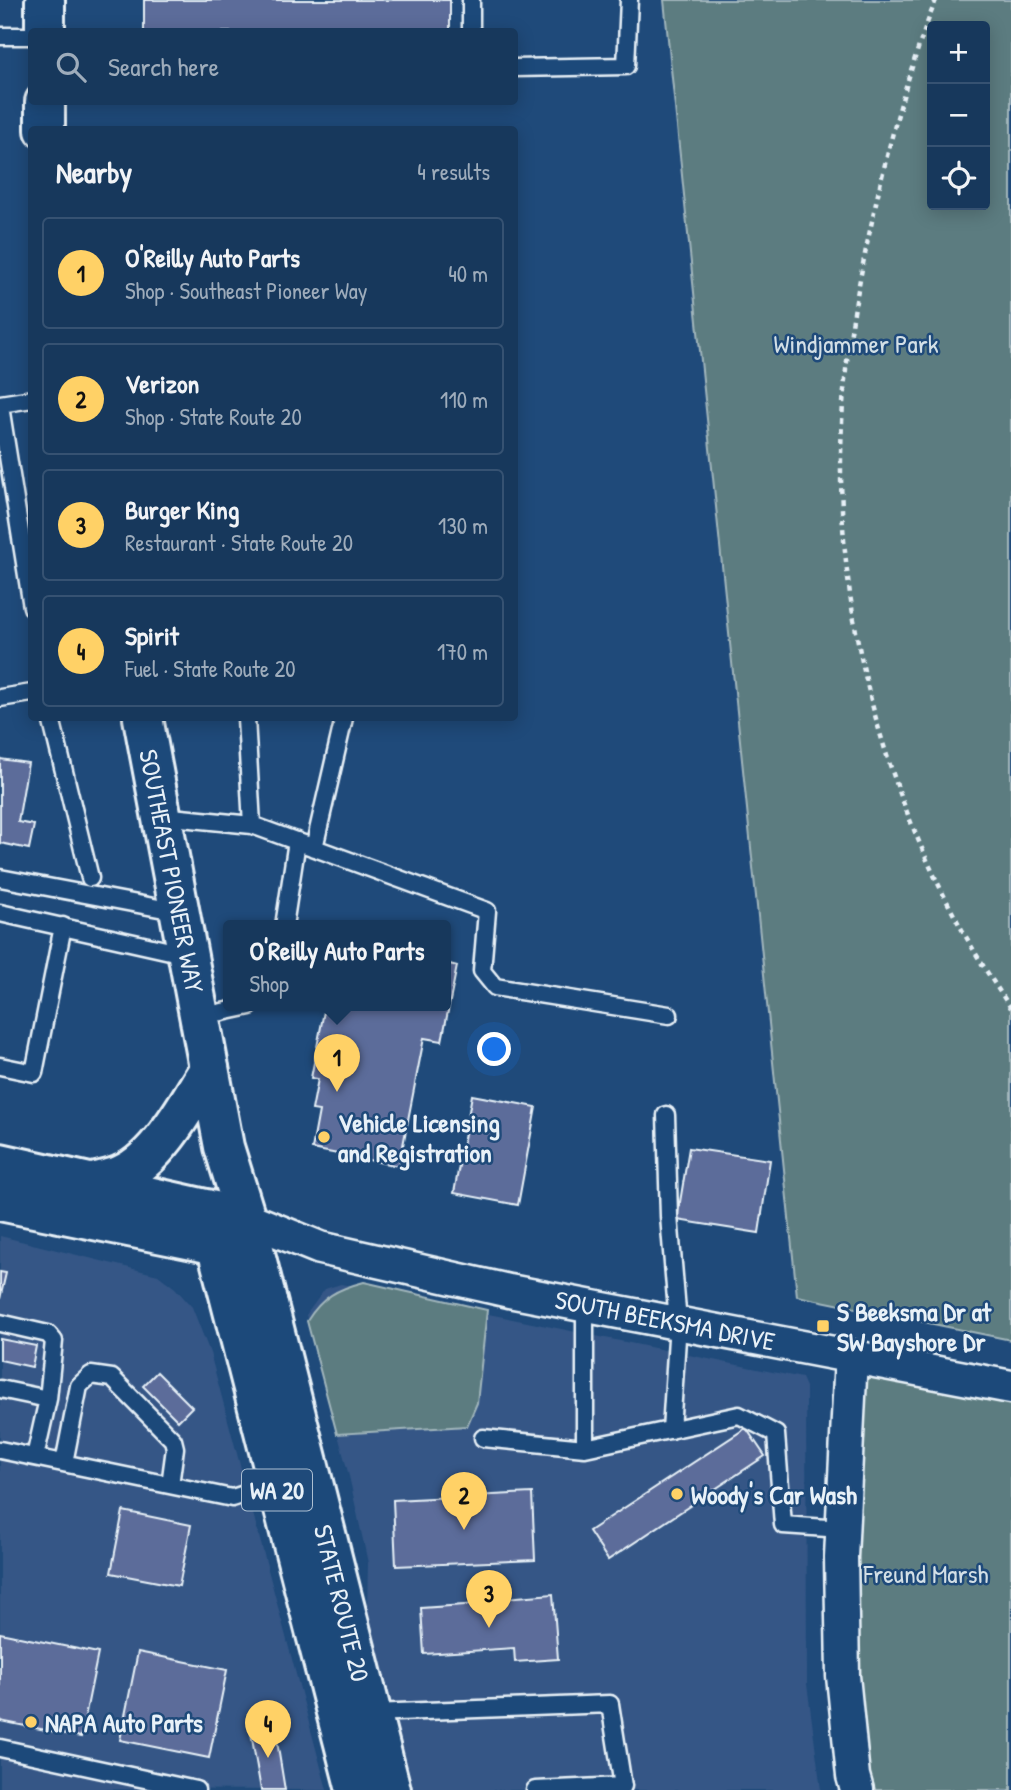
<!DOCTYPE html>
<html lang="en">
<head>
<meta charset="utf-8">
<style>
  :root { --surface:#17385c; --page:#244365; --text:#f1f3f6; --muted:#9eacbb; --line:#365272; --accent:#ffd166 }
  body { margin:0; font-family:"Patrick Hand",sans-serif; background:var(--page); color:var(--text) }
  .controls { position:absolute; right:21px; top:21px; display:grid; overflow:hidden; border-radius:7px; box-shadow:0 4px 18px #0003 }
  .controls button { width:63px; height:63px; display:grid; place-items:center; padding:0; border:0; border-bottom:2px solid var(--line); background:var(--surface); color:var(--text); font:35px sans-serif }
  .you { position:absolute; left:495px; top:1050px; width:24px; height:24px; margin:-18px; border:5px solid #fff; border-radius:50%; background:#1a73e8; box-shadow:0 0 0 10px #1a73e833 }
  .badge { display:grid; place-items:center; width:46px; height:46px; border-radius:50%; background:var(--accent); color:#111; font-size:23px; font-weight:700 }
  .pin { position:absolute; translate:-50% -58px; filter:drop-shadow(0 2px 4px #0008) }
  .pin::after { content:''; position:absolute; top:37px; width:24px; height:21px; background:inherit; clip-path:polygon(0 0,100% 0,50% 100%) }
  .popup { position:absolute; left:223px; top:920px; width:228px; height:91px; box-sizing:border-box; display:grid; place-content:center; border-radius:7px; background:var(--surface); filter:drop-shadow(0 2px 5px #0005); font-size:23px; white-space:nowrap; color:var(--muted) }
  .popup b { font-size:26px; color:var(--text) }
  .popup::after { content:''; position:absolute; left:50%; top:100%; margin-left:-14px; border:14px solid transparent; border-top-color:var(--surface) }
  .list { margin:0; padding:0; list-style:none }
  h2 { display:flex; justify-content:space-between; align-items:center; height:91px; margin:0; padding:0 28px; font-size:30px }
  h2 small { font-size:23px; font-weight:400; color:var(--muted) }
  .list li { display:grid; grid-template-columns:46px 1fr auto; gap:21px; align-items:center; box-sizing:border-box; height:112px; margin:0 14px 14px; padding:0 14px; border:2px solid var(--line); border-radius:7px }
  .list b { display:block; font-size:26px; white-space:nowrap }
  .list p { margin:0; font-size:23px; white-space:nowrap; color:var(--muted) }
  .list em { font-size:23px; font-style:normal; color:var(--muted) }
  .icon { flex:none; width:38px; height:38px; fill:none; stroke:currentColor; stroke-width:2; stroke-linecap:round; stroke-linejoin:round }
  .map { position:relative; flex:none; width:1011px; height:1790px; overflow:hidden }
  .search { position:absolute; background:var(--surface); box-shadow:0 4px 18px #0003; left:28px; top:28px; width:490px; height:77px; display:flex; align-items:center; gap:18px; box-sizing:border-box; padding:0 24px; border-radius:7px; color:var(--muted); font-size:26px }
  .panel { position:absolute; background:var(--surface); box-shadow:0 4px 18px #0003; left:28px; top:126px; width:490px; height:595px; border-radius:7px }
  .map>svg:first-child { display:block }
  .built { fill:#355786 }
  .green { fill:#5b7c80; stroke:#a2b6bc; stroke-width:2; fill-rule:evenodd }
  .building { fill:#5b6c9a; stroke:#e8f1f8; stroke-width:2 }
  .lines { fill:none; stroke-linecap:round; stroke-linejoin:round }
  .service-casing { stroke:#e8f1f8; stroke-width:21 }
  .minor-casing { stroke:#e8f1f8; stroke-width:37 }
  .secondary-casing { stroke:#e8f1f8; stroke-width:44 }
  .primary-casing { stroke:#e8f1f8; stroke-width:44 }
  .path { stroke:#e8f1f8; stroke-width:4.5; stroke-dasharray:5 5; stroke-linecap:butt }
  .service { stroke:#1f4a7a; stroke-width:16 }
  .minor { stroke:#1f4a7a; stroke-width:32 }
  .secondary { stroke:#1f4a7a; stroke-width:38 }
  .primary { stroke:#1f4a7a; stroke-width:38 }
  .poi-dot { fill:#ffd166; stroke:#1f4a7a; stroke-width:2.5 }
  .labels { text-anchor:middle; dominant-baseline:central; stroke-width:5; stroke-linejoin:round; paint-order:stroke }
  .shield { fill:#1f4a7a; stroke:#acbfd2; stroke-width:2 }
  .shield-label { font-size:24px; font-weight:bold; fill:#e8f1f8 }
  .park-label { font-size:26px; fill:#d3dfe6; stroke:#1f4a7a }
  .street-label { font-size:26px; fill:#e8f1f8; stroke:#1f4a7a }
  .poi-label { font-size:26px; font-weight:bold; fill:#e8f1f8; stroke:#1f4a7a; text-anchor:start }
</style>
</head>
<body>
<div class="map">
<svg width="1011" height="1790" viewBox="0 0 1011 1790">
  <rect width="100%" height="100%" fill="#1f4a7a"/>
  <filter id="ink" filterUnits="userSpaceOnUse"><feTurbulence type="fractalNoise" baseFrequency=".0143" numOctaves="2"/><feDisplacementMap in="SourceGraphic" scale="14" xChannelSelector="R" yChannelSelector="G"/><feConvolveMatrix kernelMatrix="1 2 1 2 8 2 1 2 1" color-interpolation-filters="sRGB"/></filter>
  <g filter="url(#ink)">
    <path class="built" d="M 0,1236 L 158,1275 L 175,1288 L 192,1307 L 210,1353 L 327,1790 L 0,1789 Z
      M 341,1284 L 802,1378 L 806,1387 L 807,1684 L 821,1790 L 412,1790 L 367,1614 L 368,1563 L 349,1476 L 306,1315 L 325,1289 Z"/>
    <path class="green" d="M 664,0 L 1011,0 L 1011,1340 L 797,1296 ZM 932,26 L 985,26 L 985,205 L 932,205 Z
      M 364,1282 L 487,1310 L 477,1403 L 467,1426 L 337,1434 L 307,1321 C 322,1297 337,1289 364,1282 Z
      M 851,1357 L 1011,1387 L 1011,1790 L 857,1790 Z"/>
    <path class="building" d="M 144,0 L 450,0 L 450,32 L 144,32 Z
      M 0,759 L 28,763 L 18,822 L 34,825 L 29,849 L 0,843 Z
      M 446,963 L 457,966 L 442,1041 L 424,1038 L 399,1166 L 312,1149 L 319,1111 L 312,1110 L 318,1079 L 311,1078 L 325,1006 L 446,1006 Z
      M 472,1095 L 536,1107 L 518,1205 L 454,1193 Z
      M 689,1148 L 770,1160 L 759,1233 L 677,1220 Z
      M 0,1272 L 6,1273 L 0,1299 Z
      M 0,1339 L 36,1346 L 32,1367 L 0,1360 Z
      M 157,1372 L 192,1407 L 178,1421 L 143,1386 Z
      M 746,1428 L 765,1456 L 608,1560 L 589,1531 Z
      M 532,1493 L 535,1560 L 396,1566 L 393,1500 Z
      M 123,1511 L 191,1525 L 179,1586 L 111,1573 Z
      M 503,1580 L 505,1598 L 553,1594 L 558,1659 L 515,1662 L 514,1648 L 424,1654 L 421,1608 L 479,1604 L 478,1582 Z
      M 0,1633 L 98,1653 L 81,1737 L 0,1721 Z
      M 138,1652 L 227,1670 L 209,1758 L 120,1740 Z
      M 274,1723 L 285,1790 L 261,1790 L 250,1727 Z"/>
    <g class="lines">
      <defs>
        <path id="service" d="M 471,32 L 471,0
          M 0,36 L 32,36
          M 514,68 L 626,66 L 629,0
          M 0,404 L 32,399
          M 0,406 L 32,607
          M 0,698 L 32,693
          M 51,718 L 90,878
          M 246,718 L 252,825
          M 161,816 L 252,825 L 487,911 L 482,971 L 495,987 L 669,1015
          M 314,848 L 344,718
          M 0,878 L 180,912
          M 0,913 L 188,955
          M 284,926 L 297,841
          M 199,1017 L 250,1006
          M 0,1066 L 34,1073 L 63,926
          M 666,1115 L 669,1216 L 678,1323 L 671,1430
          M 585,1305 L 585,1448 L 739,1415 L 776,1434 L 783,1525 L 842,1529
          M 0,1323 L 48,1334 L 54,1341 L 48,1399
          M 0,1389 L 48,1399 L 35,1457
          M 483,1438 L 585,1448
          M 0,1450 L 232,1498 L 276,1484
          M 64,1463 L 79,1386 L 91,1375 L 112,1378 L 173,1440 L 175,1448 L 170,1485
          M 371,1713 L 610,1704 L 623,1786 L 535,1790
          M 0,1748 L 196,1790"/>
        <path id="minor" d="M 246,1218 L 320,1248 L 509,1291 L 1011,1387
          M 851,1357 L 841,1557 L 843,1676 L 853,1776 L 857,1790"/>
        <path id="secondary" d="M 45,32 L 45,0
          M 45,102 L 45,130
          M 143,718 L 224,1147 L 246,1218"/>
        <path id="primary" d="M 0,1163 L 246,1218 L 391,1790
          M 94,1183 C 103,1180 112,1179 121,1175 C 158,1160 189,1102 209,1069
          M 0,1201 L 238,1249
          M 207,1209 L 356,1790"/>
      </defs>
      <use href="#service" class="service-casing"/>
      <use href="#minor" class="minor-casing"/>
      <use href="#secondary" class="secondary-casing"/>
      <use href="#primary" class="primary-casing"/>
      <path class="path" d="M 936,0 C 910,65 891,135 876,203 C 860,275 845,348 842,423 C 832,626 894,841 1011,1008"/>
      <use href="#service" class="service"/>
      <use href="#minor" class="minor"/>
      <use href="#secondary" class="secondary"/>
      <use href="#primary" class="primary"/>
    </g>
  </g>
  <g class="poi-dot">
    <circle cx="324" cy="1137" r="7"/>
    <rect x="816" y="1319" width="14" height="14" rx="3.5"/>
    <circle cx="677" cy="1494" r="7"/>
    <circle cx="31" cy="1722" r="7"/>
  </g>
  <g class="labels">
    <rect class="shield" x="242" y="1469.5" width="70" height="41" rx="5"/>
    <g class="shield-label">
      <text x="277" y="1490">WA 20</text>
    </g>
    <g class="park-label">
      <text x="856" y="343">Windjammer Park</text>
      <text x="926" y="1573">Freund Marsh</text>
    </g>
    <g class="street-label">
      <text transform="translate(172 871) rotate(79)">SOUTHEAST PIONEER WAY</text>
      <text transform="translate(665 1320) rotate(11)">SOUTH BEEKSMA DRIVE</text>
      <text transform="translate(342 1603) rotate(76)">STATE ROUTE 20</text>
    </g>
    <g class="poi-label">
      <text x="338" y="1122">Vehicle Licensing<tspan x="338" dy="30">and Registration</tspan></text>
      <text x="837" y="1311">S Beeksma Dr at<tspan x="837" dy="30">SW Bayshore Dr</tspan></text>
      <text x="691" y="1494">Woody's Car Wash</text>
      <text x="45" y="1722">NAPA Auto Parts</text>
    </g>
  </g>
</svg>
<div class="controls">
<button>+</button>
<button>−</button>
<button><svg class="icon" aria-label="locate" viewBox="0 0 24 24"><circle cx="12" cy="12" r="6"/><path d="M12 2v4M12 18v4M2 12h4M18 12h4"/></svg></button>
</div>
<div class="you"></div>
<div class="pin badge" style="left:337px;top:1092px">1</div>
<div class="popup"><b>O'Reilly Auto Parts</b>Shop</div>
<div class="pin badge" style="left:464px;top:1530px">2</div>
<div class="pin badge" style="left:489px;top:1628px">3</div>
<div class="pin badge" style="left:268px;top:1758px">4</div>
<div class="search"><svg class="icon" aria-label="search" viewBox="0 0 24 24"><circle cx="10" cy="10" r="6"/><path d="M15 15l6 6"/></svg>Search here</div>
<section class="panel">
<h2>Nearby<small>4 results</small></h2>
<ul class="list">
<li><span class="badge">1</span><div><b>O'Reilly Auto Parts</b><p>Shop · Southeast Pioneer Way</p></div><em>40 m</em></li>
<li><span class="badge">2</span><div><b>Verizon</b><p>Shop · State Route 20</p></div><em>110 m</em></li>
<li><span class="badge">3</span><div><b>Burger King</b><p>Restaurant · State Route 20</p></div><em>130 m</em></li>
<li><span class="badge">4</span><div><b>Spirit</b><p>Fuel · State Route 20</p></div><em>170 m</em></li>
</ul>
</section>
</div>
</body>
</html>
